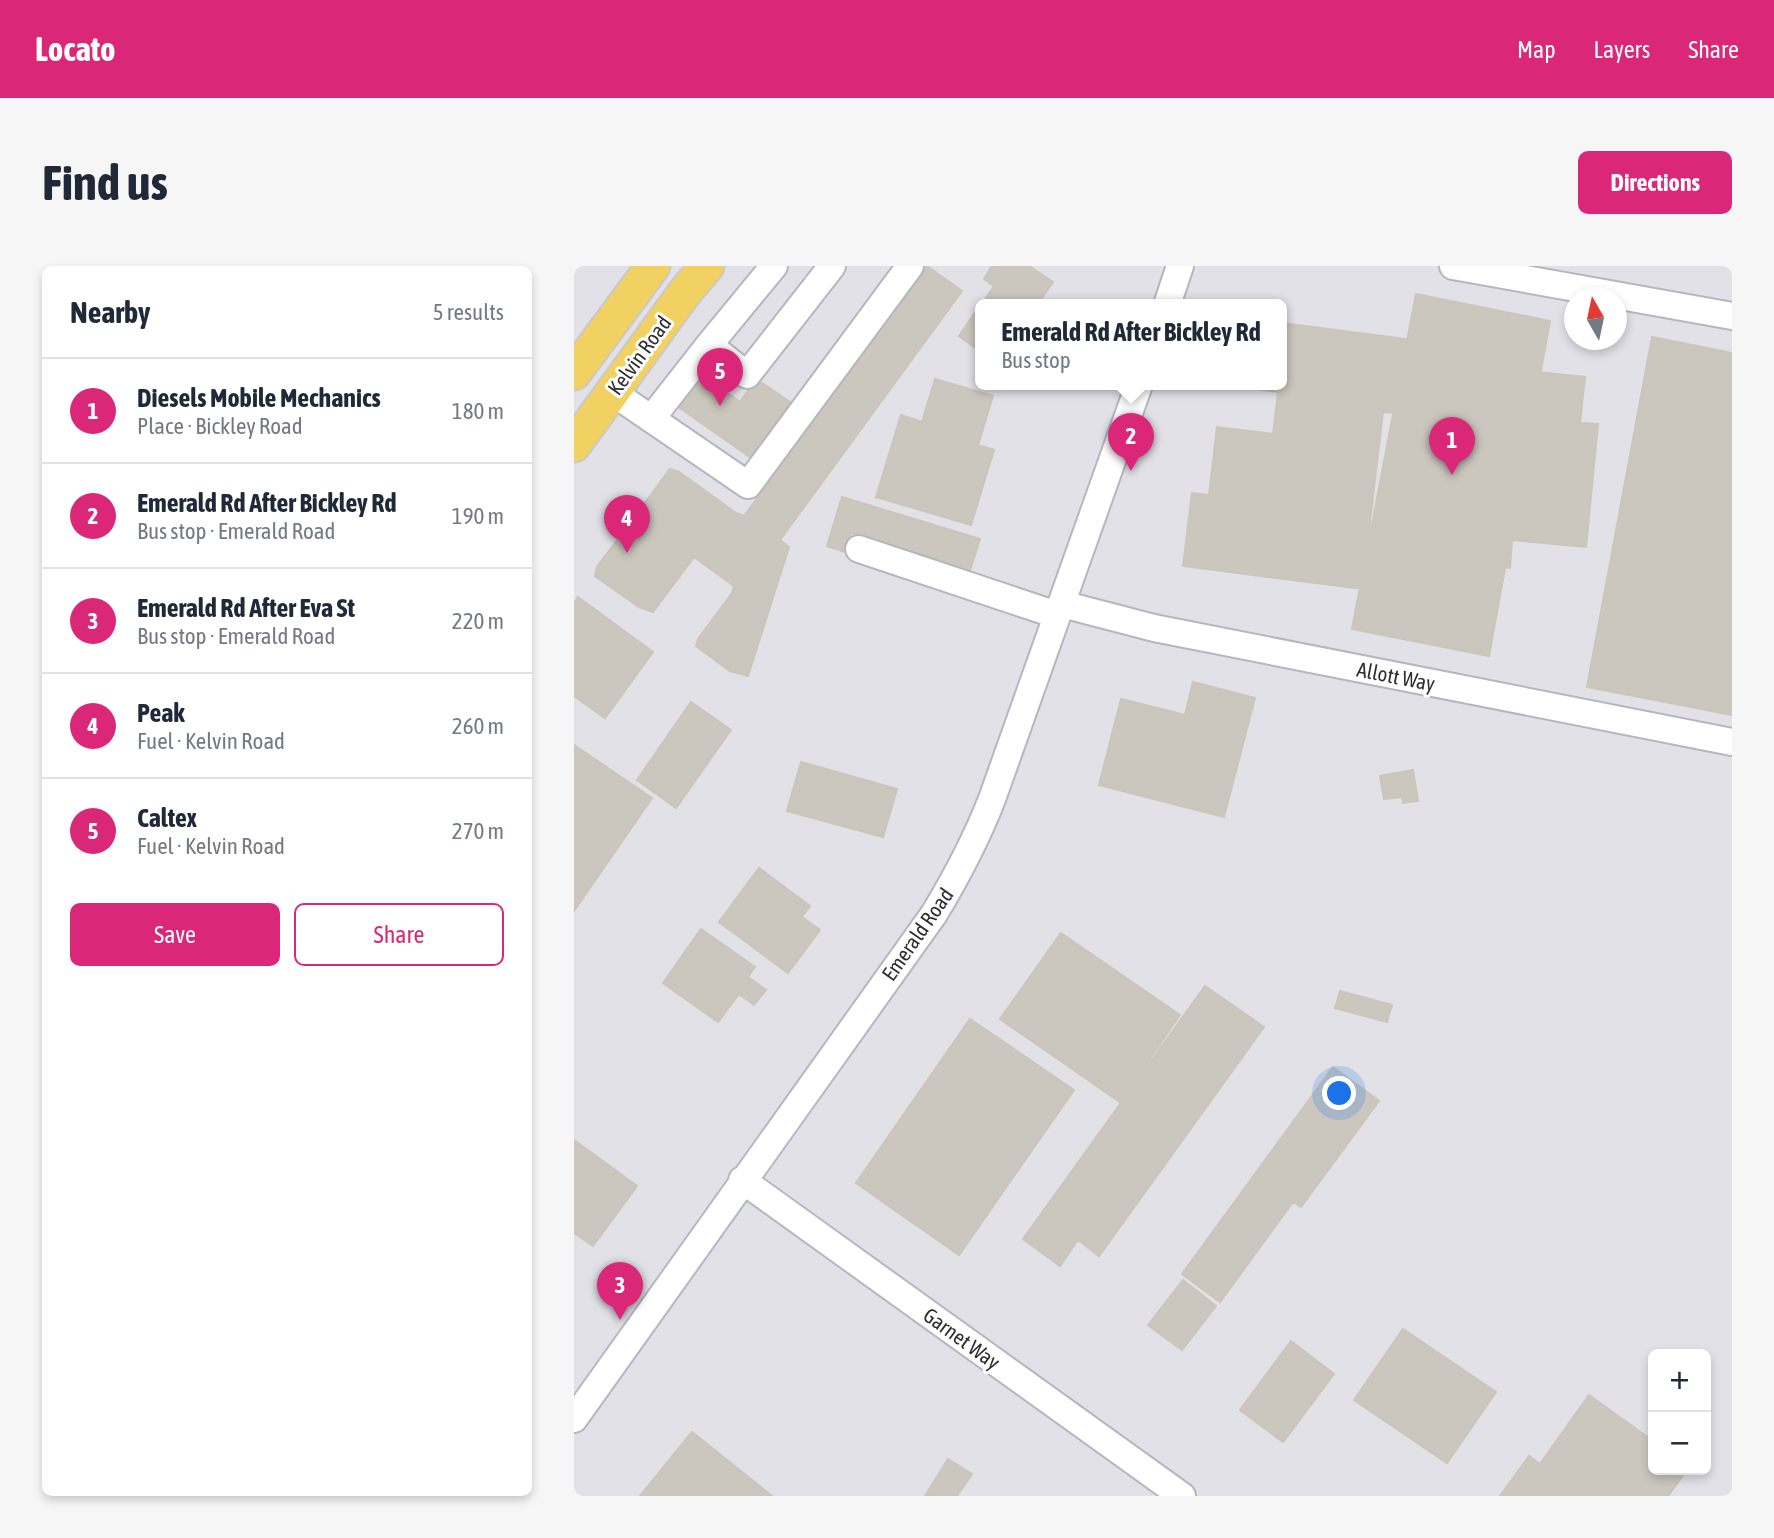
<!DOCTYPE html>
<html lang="en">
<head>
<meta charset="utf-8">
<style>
  :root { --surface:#fff; --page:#f6f6f7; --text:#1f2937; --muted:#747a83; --line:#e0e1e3; --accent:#db2777 }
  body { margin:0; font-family:"Asap Condensed",sans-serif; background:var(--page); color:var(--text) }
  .controls { position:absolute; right:21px; bottom:21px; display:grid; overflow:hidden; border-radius:10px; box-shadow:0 4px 10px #0003 }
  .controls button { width:63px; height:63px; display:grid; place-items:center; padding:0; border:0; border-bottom:2px solid var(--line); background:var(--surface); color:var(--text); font:35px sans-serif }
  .compass { position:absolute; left:990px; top:21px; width:63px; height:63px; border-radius:50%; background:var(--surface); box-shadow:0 4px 10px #0003; rotate:351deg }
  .you { position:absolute; left:766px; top:828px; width:24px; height:24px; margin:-18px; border:5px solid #fff; border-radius:50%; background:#1a73e8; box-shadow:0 0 0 10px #1a73e833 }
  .badge { display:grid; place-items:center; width:46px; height:46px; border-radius:50%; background:var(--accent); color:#fff; font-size:23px; font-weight:700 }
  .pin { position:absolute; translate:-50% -58px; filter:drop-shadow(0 2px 4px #0008) }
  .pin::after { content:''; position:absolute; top:37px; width:24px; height:21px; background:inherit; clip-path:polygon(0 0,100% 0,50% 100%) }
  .popup { position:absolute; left:401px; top:33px; width:312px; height:91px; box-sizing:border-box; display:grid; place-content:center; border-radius:10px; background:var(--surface); filter:drop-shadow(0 2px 5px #0005); font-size:23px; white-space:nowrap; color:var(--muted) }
  .popup b { font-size:26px; color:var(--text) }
  .popup::after { content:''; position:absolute; left:50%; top:100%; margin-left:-14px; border:14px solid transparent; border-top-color:var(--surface) }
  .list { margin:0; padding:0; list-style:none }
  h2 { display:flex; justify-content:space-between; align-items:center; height:91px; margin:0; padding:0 28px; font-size:30px }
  h2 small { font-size:23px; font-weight:400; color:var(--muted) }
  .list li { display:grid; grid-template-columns:46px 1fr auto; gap:21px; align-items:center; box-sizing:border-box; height:105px; padding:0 28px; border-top:2px solid var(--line) }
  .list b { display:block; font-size:26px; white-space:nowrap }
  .list p { margin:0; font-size:23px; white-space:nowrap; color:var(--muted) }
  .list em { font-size:23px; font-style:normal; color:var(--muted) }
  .actions { display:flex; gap:14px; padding:21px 28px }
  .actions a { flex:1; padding:16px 0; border:2px solid var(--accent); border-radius:10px; text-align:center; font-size:24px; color:var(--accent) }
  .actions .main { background:var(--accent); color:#fff }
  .map { position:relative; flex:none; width:1158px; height:1230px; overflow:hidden; border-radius:10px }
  header { display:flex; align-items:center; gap:42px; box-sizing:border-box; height:98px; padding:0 35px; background:var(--accent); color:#fff }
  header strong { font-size:33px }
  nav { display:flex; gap:38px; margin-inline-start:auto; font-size:24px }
  .intro { display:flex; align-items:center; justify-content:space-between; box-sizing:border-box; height:168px; padding:0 42px }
  h1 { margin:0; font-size:49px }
  .button { padding:18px 32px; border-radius:10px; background:var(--accent); color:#fff; font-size:24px; font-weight:700 }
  main { display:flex; gap:42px; padding:0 42px }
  aside { flex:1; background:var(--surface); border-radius:10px; box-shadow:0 4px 10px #0003 }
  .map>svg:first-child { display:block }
  .industrial { fill:#e3e1e8; fill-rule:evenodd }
  .building { fill:#cbc7bf; stroke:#cbc5ba; stroke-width:2 }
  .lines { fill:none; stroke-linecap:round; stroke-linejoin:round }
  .minor-casing { stroke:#b4b7c1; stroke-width:30 }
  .major-casing { stroke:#c9c9c9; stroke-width:37 }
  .minor { stroke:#fff; stroke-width:26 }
  .major { stroke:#f2d163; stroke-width:33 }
  .labels { text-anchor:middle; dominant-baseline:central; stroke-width:6; stroke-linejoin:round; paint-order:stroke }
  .street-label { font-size:21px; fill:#2e2e2e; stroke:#fff }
</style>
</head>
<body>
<header>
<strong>Locato</strong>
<nav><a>Map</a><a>Layers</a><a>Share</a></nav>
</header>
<div class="intro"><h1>Find us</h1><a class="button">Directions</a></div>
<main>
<aside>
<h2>Nearby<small>5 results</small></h2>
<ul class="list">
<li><span class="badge">1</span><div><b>Diesels Mobile Mechanics</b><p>Place · Bickley Road</p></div><em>180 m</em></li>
<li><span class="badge">2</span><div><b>Emerald Rd After Bickley Rd</b><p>Bus stop · Emerald Road</p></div><em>190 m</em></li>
<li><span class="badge">3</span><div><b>Emerald Rd After Eva St</b><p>Bus stop · Emerald Road</p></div><em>220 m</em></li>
<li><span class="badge">4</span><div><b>Peak</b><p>Fuel · Kelvin Road</p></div><em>260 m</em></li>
<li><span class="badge">5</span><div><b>Caltex</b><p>Fuel · Kelvin Road</p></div><em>270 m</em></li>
</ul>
<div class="actions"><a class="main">Save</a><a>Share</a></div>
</aside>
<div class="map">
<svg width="1158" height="1230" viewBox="0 0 1158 1230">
  <rect width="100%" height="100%" fill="#efe9e1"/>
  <path class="industrial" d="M 0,0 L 1158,0 L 1158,1230 L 0,1230 ZM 1000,32 L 1042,32 L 1042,74 L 1000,74 ZM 406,39 L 708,39 L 708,119 L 406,119 ZM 1079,1088 L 1132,1088 L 1132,1204 L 1079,1204 Z"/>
  <path class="building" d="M 353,0 L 388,25 L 206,274 L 215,281 L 174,410 L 156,405 L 122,380 L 124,373 L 158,327 L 160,320 L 120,291 L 79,346 L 65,341 L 21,310 L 23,301 L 96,203 L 105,206 L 162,247 L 170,250 Z
    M 418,0 L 455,0 L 479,16 L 463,39 L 407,39 L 420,20 L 410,13 Z
    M 842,28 L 976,55 L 915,390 L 778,363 Z
    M 406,39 L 406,85 L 385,70 Z
    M 708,57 L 832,73 L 823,147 L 809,146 L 788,323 L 609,300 L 618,227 L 635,229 L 643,161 L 699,168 L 704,126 L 655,119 L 708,119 Z
    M 1078,71 L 1158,87 L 1158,449 L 1013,421 Z
    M 892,99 L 1011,111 L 1006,157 L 1024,158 L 1012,281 L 938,274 L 936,302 L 831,292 L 848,119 L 890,123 Z
    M 126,107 L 166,136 L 182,113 L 216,136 L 176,191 L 103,140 Z
    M 361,113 L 419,130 L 404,179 L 420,184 L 397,259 L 302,231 L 327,149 L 348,156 Z
    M 268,231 L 406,273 L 393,314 L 367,306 L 370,295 L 277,267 L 271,286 L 253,280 Z
    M 4,331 L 79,386 L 31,452 L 0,430 L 0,337 Z
    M 619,416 L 681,432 L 650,551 L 525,519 L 547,433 L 611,449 Z
    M 117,436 L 157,464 L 102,542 L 63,514 Z
    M 0,479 L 78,532 L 0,645 Z
    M 227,496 L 323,523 L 309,571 L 213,545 Z
    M 839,504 L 844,535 L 829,537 L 828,531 L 810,533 L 806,510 Z
    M 185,602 L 236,640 L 228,651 L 246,664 L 214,707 L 145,656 Z
    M 127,663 L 181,701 L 174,711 L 192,724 L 180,739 L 165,728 L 144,756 L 89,717 Z
    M 487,667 L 606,749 L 546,836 L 426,753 Z
    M 631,720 L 690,761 L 525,990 L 504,974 L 486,1000 L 449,973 Z
    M 766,725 L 818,739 L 813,756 L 761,742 Z
    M 396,753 L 500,824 L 385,989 L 282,917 Z
    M 759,801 L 805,835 L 727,941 L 719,936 L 646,1036 L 608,1008 Z
    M 0,874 L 63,920 L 19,980 L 0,967 Z
    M 609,1014 L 642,1040 L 608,1084 L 574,1059 Z
    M 829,1063 L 922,1126 L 873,1197 L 780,1134 Z
    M 717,1075 L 760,1108 L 709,1176 L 666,1144 Z
    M 1015,1129 L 1079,1175 L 1079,1204 L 1113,1204 L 1094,1230 L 926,1230 L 955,1190 L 966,1198 Z
    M 118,1166 L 198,1230 L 66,1230 Z
    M 374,1193 L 398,1208 L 383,1230 L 351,1230 Z"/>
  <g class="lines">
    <defs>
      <path id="minor" d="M 879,0 L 1158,50
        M 593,39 L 606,0
        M 135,79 L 200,0
        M 38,126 L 174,219 L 336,0
        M 77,153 L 135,79 L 173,109 L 258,0
        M 285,283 L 483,349
        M 488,338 L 580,362 L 1158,476
        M 168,914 L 608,1230
        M 0,1153 L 360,648 C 383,610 402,574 418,533 L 565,119"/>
      <path id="major" d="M 0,107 L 79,0
        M 0,179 L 111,26 L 133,0"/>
    </defs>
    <use href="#minor" class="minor-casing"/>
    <use href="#major" class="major-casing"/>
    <use href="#minor" class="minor"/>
    <use href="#major" class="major"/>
  </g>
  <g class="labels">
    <g class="street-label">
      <text transform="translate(65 89) rotate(-54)">Kelvin Road</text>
      <text transform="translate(822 410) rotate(11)">Allott Way</text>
      <text transform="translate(343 668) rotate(-55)">Emerald Road</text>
      <text transform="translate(388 1072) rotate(36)">Garnet Way</text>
    </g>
  </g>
</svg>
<div class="controls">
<button>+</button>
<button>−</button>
</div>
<svg class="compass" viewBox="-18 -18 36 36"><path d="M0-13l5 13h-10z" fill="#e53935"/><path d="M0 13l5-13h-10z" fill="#747a83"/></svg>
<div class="you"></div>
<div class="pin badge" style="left:878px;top:209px">1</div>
<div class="pin badge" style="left:557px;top:205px">2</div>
<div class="popup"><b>Emerald Rd After Bickley Rd</b>Bus stop</div>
<div class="pin badge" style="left:46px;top:1054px">3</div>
<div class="pin badge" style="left:53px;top:287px">4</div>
<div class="pin badge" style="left:146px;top:140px">5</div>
</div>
</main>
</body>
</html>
